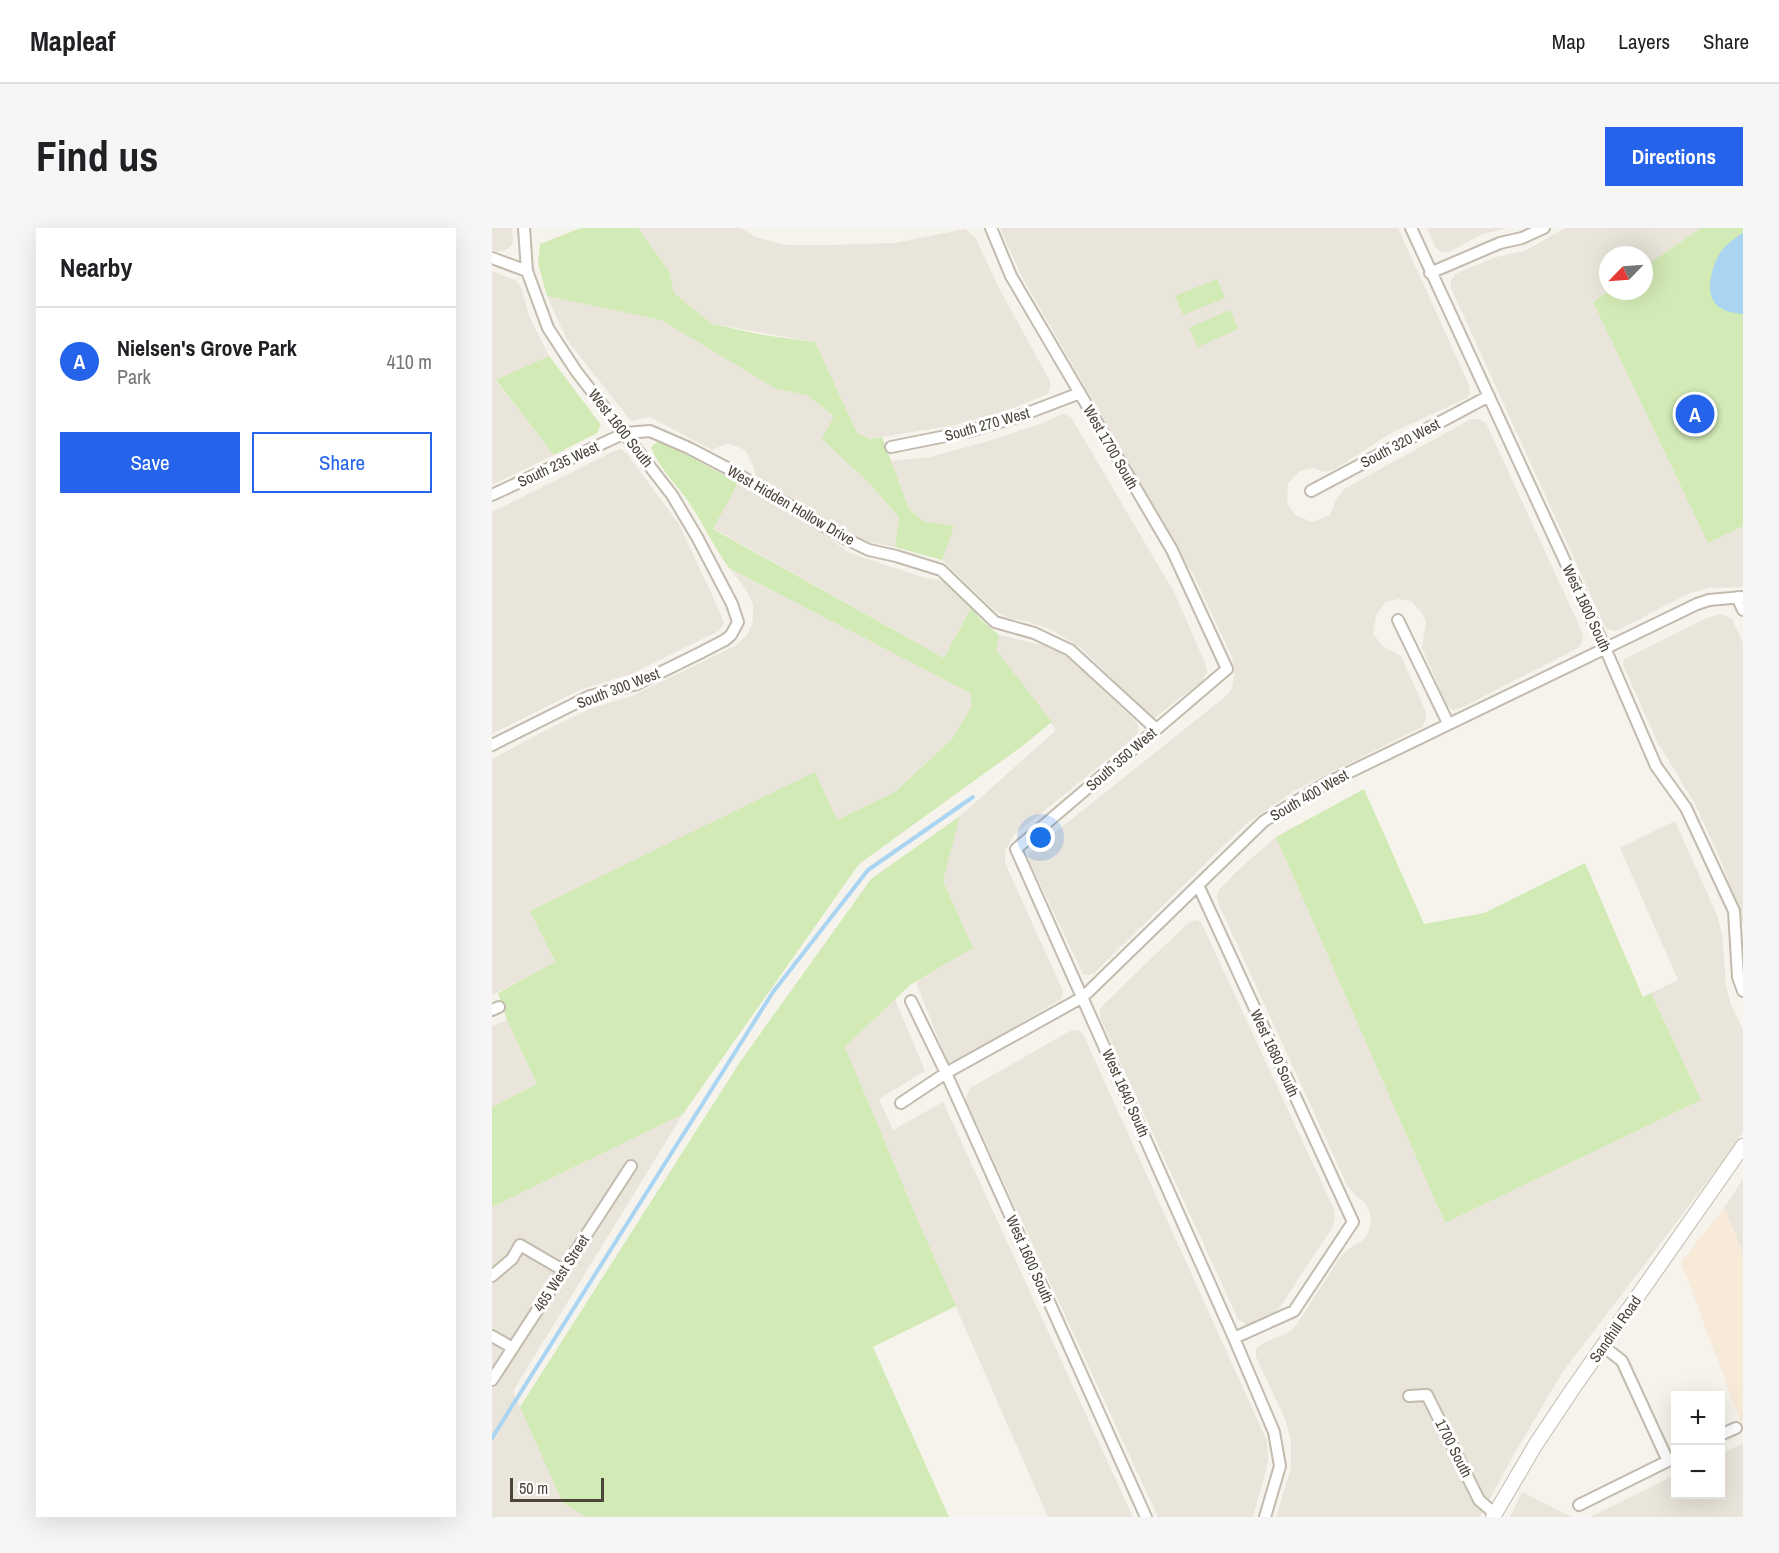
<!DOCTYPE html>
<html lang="en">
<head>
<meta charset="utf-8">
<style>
  :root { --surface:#fff; --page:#f6f6f6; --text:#202124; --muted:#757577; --line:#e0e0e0; --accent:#2563eb }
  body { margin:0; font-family:"Archivo Narrow",sans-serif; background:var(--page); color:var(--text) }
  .controls { position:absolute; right:18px; bottom:18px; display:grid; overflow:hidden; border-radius:0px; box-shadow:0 6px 24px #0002 }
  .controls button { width:54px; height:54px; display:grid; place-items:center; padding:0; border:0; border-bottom:2px solid var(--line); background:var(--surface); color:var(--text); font:30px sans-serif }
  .compass { position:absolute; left:1107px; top:18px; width:54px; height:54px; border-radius:50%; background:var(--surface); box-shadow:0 6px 24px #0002; rotate:245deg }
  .scale { position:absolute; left:18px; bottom:15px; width:94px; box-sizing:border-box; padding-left:6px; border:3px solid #4b4439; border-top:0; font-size:16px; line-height:21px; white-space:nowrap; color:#4b4439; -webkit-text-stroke:4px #fff; paint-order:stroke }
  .you { position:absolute; left:549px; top:610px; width:21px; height:21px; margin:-15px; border:4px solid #fff; border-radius:50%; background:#1a73e8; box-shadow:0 0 0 9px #1a73e833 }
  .badge { display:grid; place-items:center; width:39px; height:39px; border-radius:50%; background:var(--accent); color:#fff; font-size:20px; font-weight:700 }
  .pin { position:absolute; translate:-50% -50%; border:3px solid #fff; box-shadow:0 2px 6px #0006 }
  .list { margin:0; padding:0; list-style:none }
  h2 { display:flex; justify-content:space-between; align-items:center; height:78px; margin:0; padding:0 24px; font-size:26px }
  h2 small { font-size:20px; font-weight:400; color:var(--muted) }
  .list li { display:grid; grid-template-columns:39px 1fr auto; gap:18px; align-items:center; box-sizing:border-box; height:108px; padding:0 24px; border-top:2px solid var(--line) }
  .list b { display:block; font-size:22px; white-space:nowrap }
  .list p { margin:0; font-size:20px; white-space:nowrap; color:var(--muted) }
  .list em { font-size:20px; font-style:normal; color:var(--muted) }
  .actions { display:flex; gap:12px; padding:18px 24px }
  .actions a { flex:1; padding:14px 0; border:2px solid var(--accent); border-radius:0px; text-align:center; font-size:21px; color:var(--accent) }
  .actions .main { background:var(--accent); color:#fff }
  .map { position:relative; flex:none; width:1251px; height:1289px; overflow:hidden; border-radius:0px }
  header { display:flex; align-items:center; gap:36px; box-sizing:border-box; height:84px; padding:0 30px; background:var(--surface); border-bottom:2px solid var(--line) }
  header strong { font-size:28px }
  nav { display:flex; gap:33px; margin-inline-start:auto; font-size:21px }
  .intro { display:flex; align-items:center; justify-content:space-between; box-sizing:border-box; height:144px; padding:0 36px }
  h1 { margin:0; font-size:42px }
  .button { padding:15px 27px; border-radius:0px; background:var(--accent); color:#fff; font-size:21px; font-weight:700 }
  main { display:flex; gap:36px; padding:0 36px }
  aside { flex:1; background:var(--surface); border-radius:0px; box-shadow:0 6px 24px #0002 }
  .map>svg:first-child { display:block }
  .residential { fill:#eae5da }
  .commercial { fill:#f7ead8 }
  .green { fill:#d2eab5 }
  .water { fill:#a9d4f2 }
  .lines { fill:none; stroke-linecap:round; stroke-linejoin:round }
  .stream { stroke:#a9d4f2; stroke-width:4 }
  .minor-casing { stroke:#c2bbae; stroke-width:14 }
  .tertiary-casing { stroke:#c2bbae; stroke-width:16 }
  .minor { stroke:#fff; stroke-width:10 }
  .tertiary { stroke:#fff; stroke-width:14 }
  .labels { text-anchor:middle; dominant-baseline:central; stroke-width:6; stroke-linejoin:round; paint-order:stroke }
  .street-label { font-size:15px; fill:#4b4439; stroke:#fff }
</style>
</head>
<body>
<header>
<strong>Mapleaf</strong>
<nav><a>Map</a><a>Layers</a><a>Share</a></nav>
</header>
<div class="intro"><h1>Find us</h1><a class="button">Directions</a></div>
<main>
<aside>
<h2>Nearby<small></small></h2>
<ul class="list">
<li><span class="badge">A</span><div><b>Nielsen's Grove Park</b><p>Park</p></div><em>410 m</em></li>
</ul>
<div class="actions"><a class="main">Save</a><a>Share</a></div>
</aside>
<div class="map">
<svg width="1251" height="1289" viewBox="0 0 1251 1289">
  <rect width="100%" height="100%" fill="#f6f3ec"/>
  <path class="residential" d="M 0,0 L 20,0 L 21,15 L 14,22 L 5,24 L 0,22 Z
    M 146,0 L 249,0 L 263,9 L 294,17 L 340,17 L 403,15 L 473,1 L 483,9 L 508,62 L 558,153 L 558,159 L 556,166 L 506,186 L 463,197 L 378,211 L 365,205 L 323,114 L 220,96 L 182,65 L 177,43 Z
    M 508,0 L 906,0 L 977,157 L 978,165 L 975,170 L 899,205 L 843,241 L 833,244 L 821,240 L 808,243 L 796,256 L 795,275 L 803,287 L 820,294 L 838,287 L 844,272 L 852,261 L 979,191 L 987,191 L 994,195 L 1091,406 L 1090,415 L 1086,420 L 971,479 L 961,482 L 954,476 L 930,420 L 934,393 L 929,384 L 919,373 L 907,371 L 894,374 L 884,387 L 881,405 L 890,418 L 909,428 L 934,484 L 934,491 L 930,499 L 802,563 L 754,596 L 602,745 L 596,747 L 591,746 L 537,633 L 536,626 L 734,468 L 740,460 L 743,442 L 739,427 L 703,350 L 530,49 Z
    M 935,0 L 1016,0 L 991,6 L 957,24 L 949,24 L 943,19 Z
    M 1073,0 L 1209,0 L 1152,39 L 1152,27 L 1116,27 L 1117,63 L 1101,74 L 1216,315 L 1251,298 L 1251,359 L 1217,360 L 1198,365 L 1124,403 L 1114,401 L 959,60 L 959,53 L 963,46 L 1004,29 L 1033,23 Z
    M 0,43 L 25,53 L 30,61 L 37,88 L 57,128 L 4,153 L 62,227 L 0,257 Z
    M 55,68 L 169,92 L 284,161 L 315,167 L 342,188 L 376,254 L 407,289 L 403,319 L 372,313 L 340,296 L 263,247 L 261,237 L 253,222 L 236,215 L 220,222 L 158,189 L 139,193 L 75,112 Z
    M 571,186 L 579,189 L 683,366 L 713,435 L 715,445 L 709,454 L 661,491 L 589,420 L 560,402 L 537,394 L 516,390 L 503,383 L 450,332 L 461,298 L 431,293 L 417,281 L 399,233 L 438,229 L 500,212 L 548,196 Z
    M 129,221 L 135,226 L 187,296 L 228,384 L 232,395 L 227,403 L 139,446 L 90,461 L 0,506 L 0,284 L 122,223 Z
    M 246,255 L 327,303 L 358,325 L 430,349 L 452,353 L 479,380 L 452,430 L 221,300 Z
    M 237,340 L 478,465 L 480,478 L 460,511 L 403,564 L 345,592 L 323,545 L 39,683 L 63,735 L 0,767 L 0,531 L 56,501 L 100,480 L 140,468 L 245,417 L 256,406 L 261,393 L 261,376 L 253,360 Z
    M 1229,386 L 1240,391 L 1251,415 L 1251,696 L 1230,635 L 1203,576 L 1166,515 L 1131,437 L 1132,431 L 1213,391 Z
    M 507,407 L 559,419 L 576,428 L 645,495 L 647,500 L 645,508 L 522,607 L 513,623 L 513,635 L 571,763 L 569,771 L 457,838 L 424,754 L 481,720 L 451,653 L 468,588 L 564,502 L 503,422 Z
    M 1183,593 L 1225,687 L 1230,706 L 1234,757 L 1239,777 L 1251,802 L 1251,904 L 1234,929 L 1070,1145 L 1021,1228 L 988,1289 L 784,1289 L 799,1240 L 799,1212 L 793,1191 L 764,1129 L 764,1121 L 771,1115 L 795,1105 L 803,1099 L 849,1028 L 861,1018 L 870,1013 L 875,1007 L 879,995 L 878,985 L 873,974 L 864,968 L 855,957 L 727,677 L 725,670 L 726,663 L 745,643 L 784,609 L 953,995 L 1209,872 L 1159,765 L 1186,752 L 1128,620 Z
    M 704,692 L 709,694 L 842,981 L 843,990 L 841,999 L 788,1079 L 782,1085 L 755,1097 L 746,1091 L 608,790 L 608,781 L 611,777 L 697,694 Z
    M 403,771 L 433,843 L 387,871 L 401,902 L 451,874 L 641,1289 L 556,1289 L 427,995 L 353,819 Z
    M 15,792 L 45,856 L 0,879 L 0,798 Z
    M 586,802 L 591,806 L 775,1213 L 776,1234 L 761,1289 L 666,1289 L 474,872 L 475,866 L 478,860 L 578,803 Z
    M 191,886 L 21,1163 L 71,1274 L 95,1289 L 0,1289 L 0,979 Z
    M 1251,951 L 1251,1025 L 1232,980 Z
    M 1251,1215 L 1251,1289 L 1098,1289 L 1183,1247 L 1184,1266 L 1228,1266 L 1229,1226 Z
    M 1030,1264 L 1080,1289 L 1018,1289 Z"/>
  <path class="commercial" d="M 1232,980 L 1251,1025 L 1251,1200 L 1189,1034 Z"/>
  <path class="green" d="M 89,0 L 146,0 L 177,43 L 182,65 L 220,96 L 271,107 L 323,114 L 365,205 L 378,211 L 390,209 L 417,281 L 431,293 L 462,298 L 450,332 L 403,319 L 407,289 L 376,254 L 330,211 L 342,188 L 315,167 L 284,161 L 169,92 L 55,68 L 46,35 L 48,16 Z
    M 1209,0 L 1251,0 L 1251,298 L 1216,315 L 1101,74 L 1117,63 L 1152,63 L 1152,39 Z
    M 725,51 L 733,70 L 691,87 L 683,68 Z
    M 738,82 L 746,101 L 706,119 L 697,100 Z
    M 57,128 L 109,197 L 105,205 L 62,227 L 4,152 Z
    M 168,212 L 246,255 L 221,301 L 452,430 L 479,380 L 489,392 L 507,407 L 504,422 L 560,494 L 529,519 L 367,636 L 191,886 L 0,979 L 0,879 L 45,856 L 15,792 L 6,765 L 63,734 L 38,683 L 323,544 L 345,592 L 403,564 L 460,511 L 480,478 L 478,465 L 237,340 C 222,320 212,297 198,276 C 186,257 167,241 159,219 Z
    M 872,561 L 932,696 L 992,685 L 1093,635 L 1151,769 L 1159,765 L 1209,872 L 953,995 L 784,609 Z
    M 468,588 L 451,653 L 481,720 L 418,757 L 353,819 L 427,995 L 464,1078 L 381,1119 L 457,1289 L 95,1289 L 71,1275 L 28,1179 L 248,834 L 379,651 Z"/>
  <path class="water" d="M 1251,5 L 1251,86 C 1221,84 1213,69 1221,41 C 1223,34 1227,25 1232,20 C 1237,14 1245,9 1251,5 Z"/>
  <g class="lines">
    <path class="stream" d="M 0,1210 L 281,764 L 376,642 L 481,569"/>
    <defs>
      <path id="minor" d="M 499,0 L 519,48 L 680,322 L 735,441 L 524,621 L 742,1110 L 782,1204 L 788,1238 L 773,1289
        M 919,0 L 1113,420 L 1164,538 L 1194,580 L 1242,683 L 1246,749 L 1251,763
        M 0,30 L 35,43
        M 938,45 L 1008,15 L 1030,10 L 1052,0
        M 399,219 L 474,204 L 525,189 L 588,165
        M 819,263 L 997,168
        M 0,267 L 133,205 L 158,203 L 197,220 L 237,241 L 352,310 L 377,322 L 404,328 L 449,342 L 503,394 L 542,405 L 578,422 L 664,501
        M 1245,369 L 1251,382
        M 906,392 L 956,495
        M 0,517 L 98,468 L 145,456 L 208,425 L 233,412 L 239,407 L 246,394 L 240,376 L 205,309 L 180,267 L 84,143 L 56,100 L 35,43 L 32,0
        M 706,657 L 861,994 L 802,1083 L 742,1110
        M 419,773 L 454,845 L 654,1289
        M 0,782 L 7,779
        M 409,875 L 454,845 L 591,769 L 772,593 L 831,557 L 1205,376 L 1217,372 L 1251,369
        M 0,1048 L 20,1031 L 28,1017 L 71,1042
        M 0,1108 L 21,1120
        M 1111,1118 L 1130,1133 L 1176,1233
        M 0,1152 L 139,938
        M 917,1168 L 935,1167 L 987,1272 L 1002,1285
        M 1228,1207 L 1244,1200
        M 1087,1277 L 1184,1229"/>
      <path id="tertiary" d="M 1001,1289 L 1044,1216 L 1080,1162 L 1251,918"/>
    </defs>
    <use href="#minor" class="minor-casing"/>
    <use href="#tertiary" class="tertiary-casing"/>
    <use href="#minor" class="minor"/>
    <use href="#tertiary" class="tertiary"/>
  </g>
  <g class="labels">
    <g class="street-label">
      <text transform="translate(495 196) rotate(-16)">South 270 West</text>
      <text transform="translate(129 200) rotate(52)">West 1600 South</text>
      <text transform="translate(908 215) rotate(-28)">South 320 West</text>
      <text transform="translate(619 219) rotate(60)">West 1700 South</text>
      <text transform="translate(66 236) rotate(-25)">South 235 West</text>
      <text transform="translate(299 277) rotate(30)">West Hidden Hollow Drive</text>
      <text transform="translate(1095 380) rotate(65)">West 1800 South</text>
      <text transform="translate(126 460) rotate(-21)">South 300 West</text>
      <text transform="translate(629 531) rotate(-41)">South 350 West</text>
      <text transform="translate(817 567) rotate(-30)">South 400 West</text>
      <text transform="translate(783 825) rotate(65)">West 1680 South</text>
      <text transform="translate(634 865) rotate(66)">West 1640 South</text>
      <text transform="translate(538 1031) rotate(66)">West 1600 South</text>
      <text transform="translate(69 1045) rotate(-57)">465 West Street</text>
      <text transform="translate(1123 1101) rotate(-55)">Sandhill Road</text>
      <text transform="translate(962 1220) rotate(63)">1700 South</text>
    </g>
  </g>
</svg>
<div class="controls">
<button>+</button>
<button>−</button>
</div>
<svg class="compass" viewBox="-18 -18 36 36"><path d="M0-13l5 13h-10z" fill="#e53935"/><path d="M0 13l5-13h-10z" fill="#757577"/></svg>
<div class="scale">50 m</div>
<div class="you"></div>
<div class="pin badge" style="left:1203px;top:186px">A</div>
</div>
</main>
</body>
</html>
